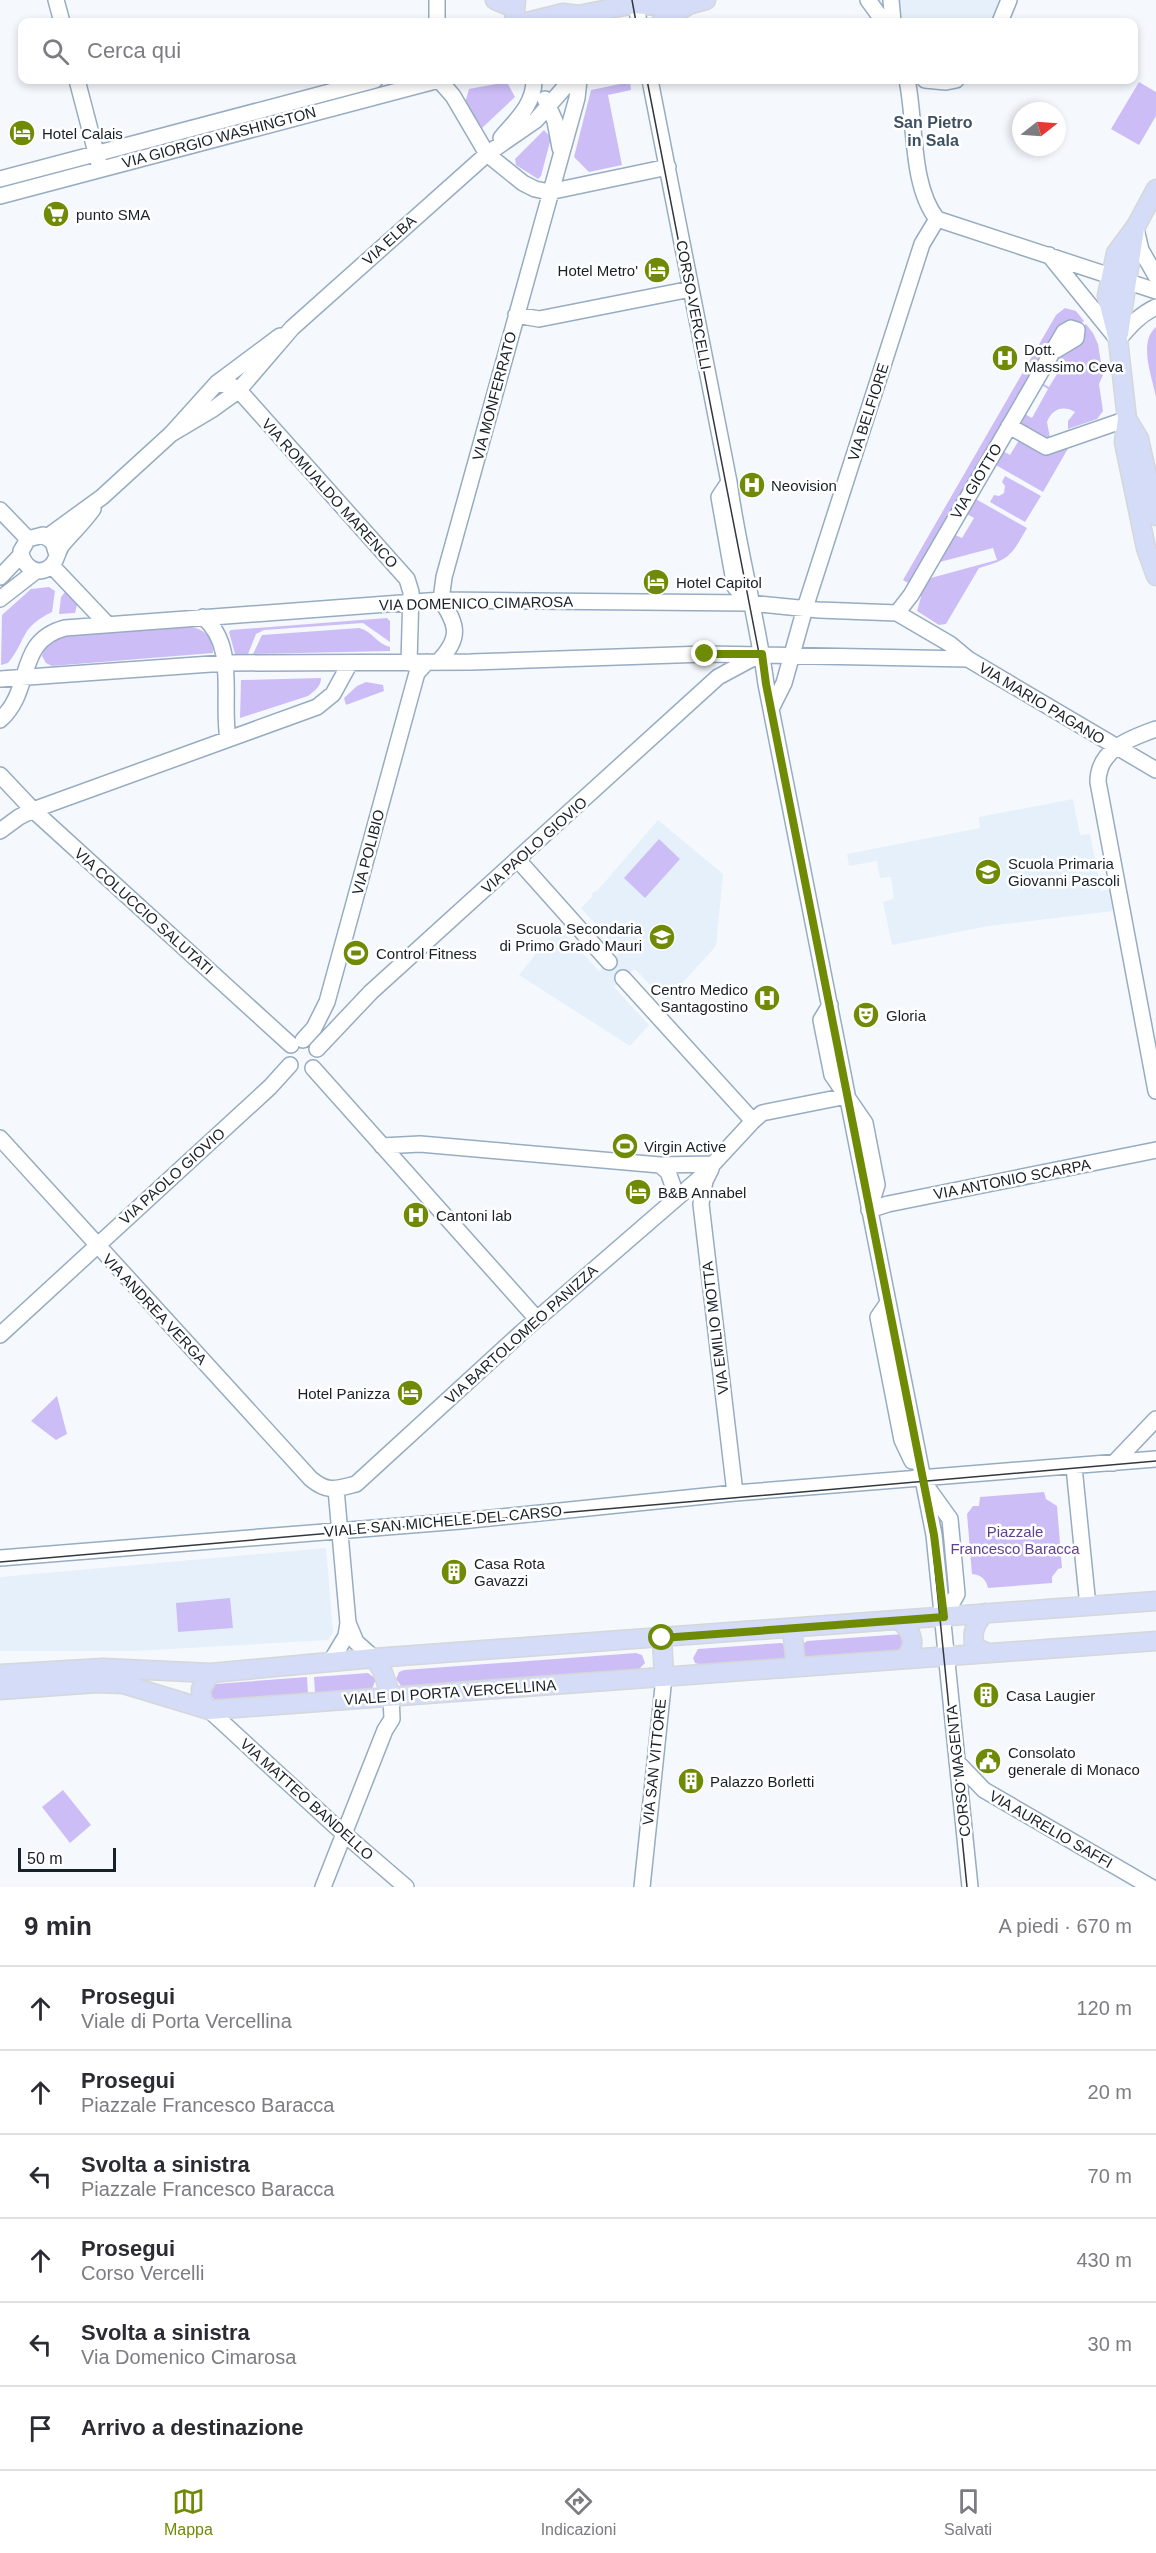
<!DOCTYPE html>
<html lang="it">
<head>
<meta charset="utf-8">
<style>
  :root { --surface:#fff; --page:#f2f2f3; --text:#2b2b33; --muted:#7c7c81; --line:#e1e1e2; --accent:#6f8b05 }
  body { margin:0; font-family:Helvetica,sans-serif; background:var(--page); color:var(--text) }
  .compass { position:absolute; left:1012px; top:102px; width:54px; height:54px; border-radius:50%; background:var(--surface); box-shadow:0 3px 9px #0003; rotate:73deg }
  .scale { position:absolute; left:18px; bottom:15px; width:98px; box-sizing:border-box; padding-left:6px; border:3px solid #182028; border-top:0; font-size:16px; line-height:21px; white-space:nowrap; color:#182028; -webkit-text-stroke:4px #fff; paint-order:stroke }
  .stop { position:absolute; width:18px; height:18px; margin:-14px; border:4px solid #6f8b05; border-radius:50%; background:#fff }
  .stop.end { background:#6f8b05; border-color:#fff; box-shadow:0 2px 6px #0008 }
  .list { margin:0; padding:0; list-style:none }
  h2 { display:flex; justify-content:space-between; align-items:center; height:78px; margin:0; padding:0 24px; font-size:26px }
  h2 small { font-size:20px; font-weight:400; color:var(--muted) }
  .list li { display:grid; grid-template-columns:39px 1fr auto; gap:18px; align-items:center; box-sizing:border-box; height:84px; padding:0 24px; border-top:2px solid var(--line) }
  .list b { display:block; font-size:22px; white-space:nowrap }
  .list p { margin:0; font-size:20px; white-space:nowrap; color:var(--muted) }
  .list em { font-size:20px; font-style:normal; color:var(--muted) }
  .icon { flex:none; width:33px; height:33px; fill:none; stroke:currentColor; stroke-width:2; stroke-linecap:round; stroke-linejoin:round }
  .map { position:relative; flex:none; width:1156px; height:1887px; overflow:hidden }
  .search { position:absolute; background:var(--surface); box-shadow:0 3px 9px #0003; left:18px; right:18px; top:18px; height:66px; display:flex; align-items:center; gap:15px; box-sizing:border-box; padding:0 21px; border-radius:12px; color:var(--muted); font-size:22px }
  .sheet { height:582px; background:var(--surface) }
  nav { display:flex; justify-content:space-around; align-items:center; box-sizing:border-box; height:84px; border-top:2px solid var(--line); background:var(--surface); font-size:16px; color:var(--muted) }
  nav a { display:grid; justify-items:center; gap:3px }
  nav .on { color:var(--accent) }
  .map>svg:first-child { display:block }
  .built { fill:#e5f0fb }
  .green { fill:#cdbdf7 }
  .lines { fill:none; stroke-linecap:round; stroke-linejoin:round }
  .minor-casing { stroke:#97acc1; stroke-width:18 }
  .major-casing { stroke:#d5d7d8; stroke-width:21 }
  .minor { stroke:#fff; stroke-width:15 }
  .major { stroke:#d4dcf7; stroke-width:18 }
  .tram { stroke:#313840; stroke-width:1.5 }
  .route { stroke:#6f8b05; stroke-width:8 }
  .labels { text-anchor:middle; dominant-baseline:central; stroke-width:5; stroke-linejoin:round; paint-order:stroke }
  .poi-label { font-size:15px; fill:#182028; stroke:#fff; text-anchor:start }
  .street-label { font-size:15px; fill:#182028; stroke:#fff }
  .park-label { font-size:15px; fill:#5f4093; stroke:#fff }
  .neighbourhood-label { font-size:16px; font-weight:bold; fill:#3d5062; stroke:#fff }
</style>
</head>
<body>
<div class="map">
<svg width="1156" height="1887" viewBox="0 0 1156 1887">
  <rect width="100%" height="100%" fill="#f5f9fe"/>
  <path class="built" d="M 867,0 L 1010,0 L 1001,22 L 883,22 Z
    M 1073,799 L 1080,835 L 1090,834 L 1101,891 L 1110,889 L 1113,911 L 988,926 L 892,945 L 883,902 L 894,899 L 891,877 L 880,878 L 877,861 L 849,866 L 847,854 L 980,828 L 979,817 Z
    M 658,820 L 723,874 L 716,946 L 677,989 L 668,1004 L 635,969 L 614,987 L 649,1025 L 630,1046 L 519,975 L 543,945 L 560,929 L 599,971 L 620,952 L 581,908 L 593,896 L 591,894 L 598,890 Z
    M 326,1548 L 333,1633 L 328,1640 L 136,1651 L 0,1651 L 0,1577 Z"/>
  <path class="green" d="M 507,82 L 515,97 L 482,128 L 465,103 L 469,89 Z
    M 630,82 L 631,90 L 608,95 L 622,165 L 589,172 L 574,157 L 591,90 Z
    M 1139,82 L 1156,92 L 1156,116 L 1139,145 L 1111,129 Z
    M 544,130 L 551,138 L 541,176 L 538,179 L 516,165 L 515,159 Z
    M 1065,308 L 1076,311 L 1084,321 L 1080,324 L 1073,321 L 1063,324 L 912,585 L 903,580 L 1056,315 Z
    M 1086,324 L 1093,333 L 1098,344 L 1103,375 L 1099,384 L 1103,411 L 1097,419 L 1068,429 L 1068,421 L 1075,412 C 1063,405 1052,409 1047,422 L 1051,443 L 1015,426 L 1023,413 L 1032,418 L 1048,389 L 1040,384 L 1040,382 L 1049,387 L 1060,369 L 1051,363 L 1058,351 L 1083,341 L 1085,334 L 1083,326 Z
    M 1156,327 L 1156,397 C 1152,377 1138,342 1156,327 Z
    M 1019,440 L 1070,445 L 1043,492 L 994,464 L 1001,450 L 1010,455 Z
    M 1005,476 L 1041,496 L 1025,522 L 990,502 L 994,495 L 999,496 L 1004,493 L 1005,486 L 1002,482 Z
    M 974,498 L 1027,528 C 1011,556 1010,559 979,568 L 946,624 L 939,625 L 917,611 L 921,597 L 918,595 L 927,579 L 997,560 L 993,548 L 936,563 L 953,534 L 962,538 L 974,518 L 965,513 Z
    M 49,587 L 55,591 L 52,612 C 18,629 28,639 8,663 L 1,665 L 2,615 L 31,589 Z
    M 65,592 L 77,605 L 75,613 L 59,614 L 61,597 Z
    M 387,618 L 390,621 L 390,642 L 363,623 L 264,630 L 256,634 L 248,654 L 235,654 L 229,632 L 231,630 Z
    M 189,627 C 204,628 214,638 213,653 L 52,666 L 46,663 L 42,656 L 44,648 L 62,636 Z
    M 359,628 C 372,631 377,644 390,647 L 390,651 L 253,654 L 262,635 Z
    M 321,678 C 321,687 314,691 308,696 L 240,718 L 241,680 Z
    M 366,682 L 383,685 L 384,691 L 346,705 L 344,698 L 357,686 Z
    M 659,839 L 680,859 L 645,898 L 624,878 Z
    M 57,1396 L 67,1434 L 56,1440 L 31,1421 Z
    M 1044,1492 L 1046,1499 L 1057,1506 L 1062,1568 L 1058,1569 L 1052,1577 L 1052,1583 L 988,1588 C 986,1579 981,1575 972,1574 L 967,1514 L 973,1506 L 979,1506 L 980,1497 Z
    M 230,1598 L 233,1628 L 178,1632 L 176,1603 Z
    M 903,1634 L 904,1650 L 808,1657 L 803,1655 L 803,1644 L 807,1641 Z
    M 781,1643 L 787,1645 L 787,1657 L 783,1659 L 702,1665 L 695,1663 L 693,1658 L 698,1649 Z
    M 636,1653 L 642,1655 L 645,1663 L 638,1670 L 402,1687 L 396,1679 L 399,1672 L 404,1670 Z
    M 368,1673 L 376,1679 L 372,1689 L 315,1693 L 314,1677 Z
    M 307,1677 L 308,1694 L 216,1701 L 210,1695 L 209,1690 L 215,1684 Z
    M 63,1790 L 91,1825 L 70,1843 L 42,1807 Z"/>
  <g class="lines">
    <defs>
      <path id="minor" d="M 56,0 L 62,22
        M 437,0 L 437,22
        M 635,0 L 639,22
        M 868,0 L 884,22
        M 891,0 L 893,22
        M 1000,22 L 1009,0
        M 77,80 L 99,164
        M 650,80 L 729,482 C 738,550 757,616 766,684 L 934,1535 L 970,1887
        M 907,80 C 916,121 910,185 937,219
        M 925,80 L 946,82 L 956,80
        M 545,99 L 555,121 L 560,148
        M 501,138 C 516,120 534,105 534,80
        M 0,179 L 375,80
        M 0,196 L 439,80 L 453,96 L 487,154 L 523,183 L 535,189 L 549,192 L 668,167
        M 937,219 L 1156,291
        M 1136,229 L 1141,250 L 1156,276
        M 1049,255 L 1118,340 C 1130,326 1139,315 1156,307
        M 516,315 L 539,319 L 691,289
        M 217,383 L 231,385 L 243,395 L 407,579 L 411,592 L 409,663
        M 1009,426 L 1046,447 L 1127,419
        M 171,434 L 213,409 L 238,391 L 292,328 L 487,154 L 536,120 L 571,80
        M 729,482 L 719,497 L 735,587 L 750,603
        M 0,510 L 28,539
        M 47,537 L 102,497 L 171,434 L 217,383 L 280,336
        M 57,555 L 53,542 L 43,535 L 28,539 L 21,551 C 22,566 38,578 51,566 C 57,561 57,552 62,545 C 72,533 84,522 93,509
        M 52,566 L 107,624
        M 0,577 L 21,555
        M 0,599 L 36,571
        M 441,600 L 444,577 L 577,98 L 579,80
        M 897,613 L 911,595 L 1064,332 L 1071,328 L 1077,330 L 1076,338 L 1056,350
        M 203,617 C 238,646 221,699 228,739
        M 438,662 C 461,638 458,626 441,600
        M 0,679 L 225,663 L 471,662 L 705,654 L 968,659
        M 771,709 L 784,683 L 805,608 L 922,244 L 937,219
        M 0,720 C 34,690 15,641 65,628 L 441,600 L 749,603 L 819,610 L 897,613 L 950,644 L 968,659 L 1156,770
        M 1156,729 C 1131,738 1098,749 1098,782 L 1156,1091
        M 0,775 L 33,810 L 291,1045
        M 0,831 L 19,817 L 33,810 L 317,707 L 333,694 L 350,663
        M 518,860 L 609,962
        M 623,978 L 753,1121
        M 830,1005 L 821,1020 L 832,1075 L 865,1123 L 877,1185 L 870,1207
        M 303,1040 L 314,1028 L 327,1002 L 415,680 L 417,673 L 427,662
        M 317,1049 L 371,992 L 718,677 L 759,655
        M 313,1068 L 537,1319
        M 0,1138 L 311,1479 C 328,1493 336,1489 356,1484 L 522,1332 L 701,1177 L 753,1121 L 762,1113 L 847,1096
        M 382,1146 L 420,1144 L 660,1165 L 713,1164
        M 660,1165 L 668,1172 L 677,1197
        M 711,1169 L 705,1181 L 701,1204 L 735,1493
        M 869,1210 L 888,1204 L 1156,1150
        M 887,1304 L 878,1317 L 902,1440 L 912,1461
        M 0,1335 L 270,1087 L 290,1065
        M 1114,1463 L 1156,1419
        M 1074,1467 L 1088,1606
        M 927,1487 L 950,1519 L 957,1594 L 944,1617
        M 0,1558 L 461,1521 L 735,1493 L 1156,1459
        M 348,1623 L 356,1642 L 374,1658
        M 331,1661 L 346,1636 L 348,1623 L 336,1489
        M 209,1710 L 334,1825 L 406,1887
        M 957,1762 L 984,1790 L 1151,1887
        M 323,1887 L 385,1730 L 392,1719 L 391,1696
        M 642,1887 L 664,1677"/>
      <path id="major" d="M 495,0 L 514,8
        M 514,22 L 516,0
        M 527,22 L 563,13 L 578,15 L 635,4 L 657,6 L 691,4 L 706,0
        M 661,22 L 687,6
        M 1156,189 L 1136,226 L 1116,253 L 1107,296 L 1118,340 L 1127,419 L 1124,442 L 1146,548 L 1156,576
        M 1119,334 L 1135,228
        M 1127,419 L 1139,439 L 1156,516
        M 985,1613 C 975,1623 971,1633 975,1647 L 987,1653
        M 900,1621 C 913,1632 918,1647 903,1659
        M 792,1628 L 796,1667
        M 662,1638 L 664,1677
        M 374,1658 L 382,1670 L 391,1696
        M 0,1674 L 103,1668 L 211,1673 L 374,1658 L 1156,1601
        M 0,1690 L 97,1683 L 123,1684 L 209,1710 L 1156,1641
        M 209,1710 L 202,1702 L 201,1689 L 211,1673"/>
    </defs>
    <use href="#minor" class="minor-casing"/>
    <use href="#major" class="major-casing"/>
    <use href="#minor" class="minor"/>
    <use href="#major" class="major"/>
    <path class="tram" d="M 632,0 L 636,22
      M 647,80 L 932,1539 L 967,1887
      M 0,1562 L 1156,1461"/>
  </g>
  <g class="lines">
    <path class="route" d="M 662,1638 L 944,1617 L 934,1535 L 766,684 L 762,654 L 705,654"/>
  </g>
  <defs>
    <symbol id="hotel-disc" viewBox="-11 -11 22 22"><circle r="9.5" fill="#6f8b05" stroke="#fff"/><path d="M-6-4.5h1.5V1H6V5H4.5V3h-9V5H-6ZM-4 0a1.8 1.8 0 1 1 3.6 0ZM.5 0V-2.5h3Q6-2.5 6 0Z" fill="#fff"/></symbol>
    <symbol id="supermarket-disc" viewBox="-11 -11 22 22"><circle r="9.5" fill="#6f8b05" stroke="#fff"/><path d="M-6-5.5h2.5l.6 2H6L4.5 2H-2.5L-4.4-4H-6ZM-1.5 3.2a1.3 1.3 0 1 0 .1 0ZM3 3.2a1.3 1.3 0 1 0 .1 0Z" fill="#fff"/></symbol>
    <symbol id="hospital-disc" viewBox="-11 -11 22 22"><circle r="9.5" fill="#6f8b05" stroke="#fff"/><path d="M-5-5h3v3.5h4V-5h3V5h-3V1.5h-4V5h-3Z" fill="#fff"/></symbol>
    <symbol id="school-disc" viewBox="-11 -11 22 22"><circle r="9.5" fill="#6f8b05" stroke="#fff"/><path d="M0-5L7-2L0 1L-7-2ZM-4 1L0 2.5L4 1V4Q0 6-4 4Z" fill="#fff"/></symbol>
    <symbol id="stadium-disc" viewBox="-11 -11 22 22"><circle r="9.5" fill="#6f8b05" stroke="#fff"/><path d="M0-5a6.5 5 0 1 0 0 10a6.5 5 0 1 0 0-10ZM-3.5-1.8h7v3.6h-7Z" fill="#fff"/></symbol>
    <symbol id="theatre-disc" viewBox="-11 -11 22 22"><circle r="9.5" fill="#6f8b05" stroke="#fff"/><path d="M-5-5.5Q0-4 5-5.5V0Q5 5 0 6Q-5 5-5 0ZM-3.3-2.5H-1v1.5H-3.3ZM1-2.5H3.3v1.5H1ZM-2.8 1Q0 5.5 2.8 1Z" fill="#fff"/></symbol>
    <symbol id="building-disc" viewBox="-11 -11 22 22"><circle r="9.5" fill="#6f8b05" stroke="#fff"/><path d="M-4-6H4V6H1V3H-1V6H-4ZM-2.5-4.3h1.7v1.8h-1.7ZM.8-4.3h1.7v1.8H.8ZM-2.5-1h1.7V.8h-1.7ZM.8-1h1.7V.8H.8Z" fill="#fff"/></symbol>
    <symbol id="civic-disc" viewBox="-11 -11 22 22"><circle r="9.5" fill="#6f8b05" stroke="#fff"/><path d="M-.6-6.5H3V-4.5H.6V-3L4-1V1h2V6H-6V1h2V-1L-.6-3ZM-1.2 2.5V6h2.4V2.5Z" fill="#fff"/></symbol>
  </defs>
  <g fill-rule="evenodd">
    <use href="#hotel-disc" x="7" y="118" width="30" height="30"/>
    <use href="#supermarket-disc" x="41" y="199" width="30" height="30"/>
    <use href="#hotel-disc" x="642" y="255" width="30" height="30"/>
    <use href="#hospital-disc" x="990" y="343" width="30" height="30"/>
    <use href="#hospital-disc" x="737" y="470" width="30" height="30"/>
    <use href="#hotel-disc" x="641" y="567" width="30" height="30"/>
    <use href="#school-disc" x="973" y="857" width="30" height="30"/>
    <use href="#school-disc" x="647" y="922" width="30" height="30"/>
    <use href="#stadium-disc" x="341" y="938" width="30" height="30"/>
    <use href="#hospital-disc" x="752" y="983" width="30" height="30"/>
    <use href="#theatre-disc" x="851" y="1000" width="30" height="30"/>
    <use href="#stadium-disc" x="610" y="1131" width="30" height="30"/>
    <use href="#hotel-disc" x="623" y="1177" width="30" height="30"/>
    <use href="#hospital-disc" x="401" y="1200" width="30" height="30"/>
    <use href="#hotel-disc" x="395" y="1378" width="30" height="30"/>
    <use href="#building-disc" x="439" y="1557" width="30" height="30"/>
    <use href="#building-disc" x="971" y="1680" width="30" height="30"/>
    <use href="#civic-disc" x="973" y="1746" width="30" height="30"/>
    <use href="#building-disc" x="676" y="1766" width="30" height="30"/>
  </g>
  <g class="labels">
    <g class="poi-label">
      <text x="42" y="133">Hotel Calais</text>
      <text x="76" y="214">punto SMA</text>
      <text x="638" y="270" text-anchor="end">Hotel Metro'</text>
      <text x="1024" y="349">Dott.<tspan x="1024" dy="17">Massimo Ceva</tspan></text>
      <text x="771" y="485">Neovision</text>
      <text x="676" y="582">Hotel Capitol</text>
      <text x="1008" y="863">Scuola Primaria<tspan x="1008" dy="17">Giovanni Pascoli</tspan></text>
      <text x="642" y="928" text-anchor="end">Scuola Secondaria<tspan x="642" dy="17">di Primo Grado Mauri</tspan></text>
      <text x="376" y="953">Control Fitness</text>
      <text x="748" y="989" text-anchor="end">Centro Medico<tspan x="748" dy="17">Santagostino</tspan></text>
      <text x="886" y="1015">Gloria</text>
      <text x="644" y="1146">Virgin Active</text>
      <text x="658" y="1192">B&amp;B Annabel</text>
      <text x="436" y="1215">Cantoni lab</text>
      <text x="390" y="1393" text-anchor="end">Hotel Panizza</text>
      <text x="474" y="1563">Casa Rota<tspan x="474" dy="17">Gavazzi</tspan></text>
      <text x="1006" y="1695">Casa Laugier</text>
      <text x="1008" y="1752">Consolato<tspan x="1008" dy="17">generale di Monaco</tspan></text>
      <text x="710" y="1781">Palazzo Borletti</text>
    </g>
    <g class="street-label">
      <text transform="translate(219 137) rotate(-15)">VIA GIORGIO WASHINGTON</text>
      <text transform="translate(389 240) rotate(-42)">VIA ELBA</text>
      <text transform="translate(694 305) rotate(79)">CORSO VERCELLI</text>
      <text transform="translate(494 396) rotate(-75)">VIA MONFERRATO</text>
      <text transform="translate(868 412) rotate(-72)">VIA BELFIORE</text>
      <text transform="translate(976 481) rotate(-59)">VIA GIOTTO</text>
      <text transform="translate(330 493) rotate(48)">VIA ROMUALDO MARENCO</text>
      <text transform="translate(476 603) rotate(-1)">VIA DOMENICO CIMAROSA</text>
      <text transform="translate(1042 703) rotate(31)">VIA MARIO PAGANO</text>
      <text transform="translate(534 845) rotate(-42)">VIA PAOLO GIOVIO</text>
      <text transform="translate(368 852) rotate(-75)">VIA POLIBIO</text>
      <text transform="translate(144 911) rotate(42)">VIA COLUCCIO SALUTATI</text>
      <text transform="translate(172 1176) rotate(-42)">VIA PAOLO GIOVIO</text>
      <text transform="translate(1012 1179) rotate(-11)">VIA ANTONIO SCARPA</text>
      <text transform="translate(155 1309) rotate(47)">VIA ANDREA VERGA</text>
      <text transform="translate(715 1328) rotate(-97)">VIA EMILIO MOTTA</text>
      <text transform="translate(521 1334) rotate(-42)">VIA BARTOLOMEO PANIZZA</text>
      <text transform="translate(443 1521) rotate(-5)">VIALE SAN MICHELE DEL CARSO</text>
      <text transform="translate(450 1692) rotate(-4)">VIALE DI PORTA VERCELLINA</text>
      <text transform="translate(654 1762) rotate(-84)">VIA SAN VITTORE</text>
      <text transform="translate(958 1771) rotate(-96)">CORSO MAGENTA</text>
      <text transform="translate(307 1799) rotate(42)">VIA MATTEO BANDELLO</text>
      <text transform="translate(1051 1829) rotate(30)">VIA AURELIO SAFFI</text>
    </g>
    <g class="park-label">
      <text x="1015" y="1531">Piazzale<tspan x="1015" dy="17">Francesco Baracca</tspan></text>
    </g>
    <g class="neighbourhood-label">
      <text x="933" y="122">San Pietro<tspan x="933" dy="18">in Sala</tspan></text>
    </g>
  </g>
</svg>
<svg class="compass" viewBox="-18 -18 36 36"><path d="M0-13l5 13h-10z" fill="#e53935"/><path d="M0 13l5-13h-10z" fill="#7c7c81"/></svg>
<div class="scale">50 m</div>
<div class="stop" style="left:662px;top:1638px"></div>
<div class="stop end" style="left:705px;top:654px"></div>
<div class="search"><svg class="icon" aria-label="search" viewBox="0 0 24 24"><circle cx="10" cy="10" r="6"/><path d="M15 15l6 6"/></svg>Cerca qui</div>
</div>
<section class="sheet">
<h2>9 min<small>A piedi · 670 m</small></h2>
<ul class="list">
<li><svg class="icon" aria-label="ahead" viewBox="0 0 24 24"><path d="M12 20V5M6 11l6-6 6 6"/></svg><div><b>Prosegui</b><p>Viale di Porta Vercellina</p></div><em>120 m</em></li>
<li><svg class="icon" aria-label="ahead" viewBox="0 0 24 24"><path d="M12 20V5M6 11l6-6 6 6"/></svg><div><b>Prosegui</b><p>Piazzale Francesco Baracca</p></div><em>20 m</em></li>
<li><svg class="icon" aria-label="left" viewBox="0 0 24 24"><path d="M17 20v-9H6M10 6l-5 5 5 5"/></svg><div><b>Svolta a sinistra</b><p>Piazzale Francesco Baracca</p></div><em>70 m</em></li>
<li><svg class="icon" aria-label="ahead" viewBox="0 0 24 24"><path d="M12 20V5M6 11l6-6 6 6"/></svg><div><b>Prosegui</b><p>Corso Vercelli</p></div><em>430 m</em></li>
<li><svg class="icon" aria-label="left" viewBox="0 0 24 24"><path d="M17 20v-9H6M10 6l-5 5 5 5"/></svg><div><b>Svolta a sinistra</b><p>Via Domenico Cimarosa</p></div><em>30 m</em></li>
<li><svg class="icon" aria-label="arrive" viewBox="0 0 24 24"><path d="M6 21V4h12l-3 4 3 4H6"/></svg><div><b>Arrivo a destinazione</b></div></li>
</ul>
</section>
<nav>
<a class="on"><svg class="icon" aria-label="map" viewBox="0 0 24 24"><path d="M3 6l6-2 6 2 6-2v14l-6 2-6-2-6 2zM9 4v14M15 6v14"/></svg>Mappa</a>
<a><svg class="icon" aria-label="directions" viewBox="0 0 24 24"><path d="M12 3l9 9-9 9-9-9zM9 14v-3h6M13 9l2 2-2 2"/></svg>Indicazioni</a>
<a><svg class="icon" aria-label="saved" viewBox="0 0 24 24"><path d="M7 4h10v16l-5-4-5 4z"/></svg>Salvati</a>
</nav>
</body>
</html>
